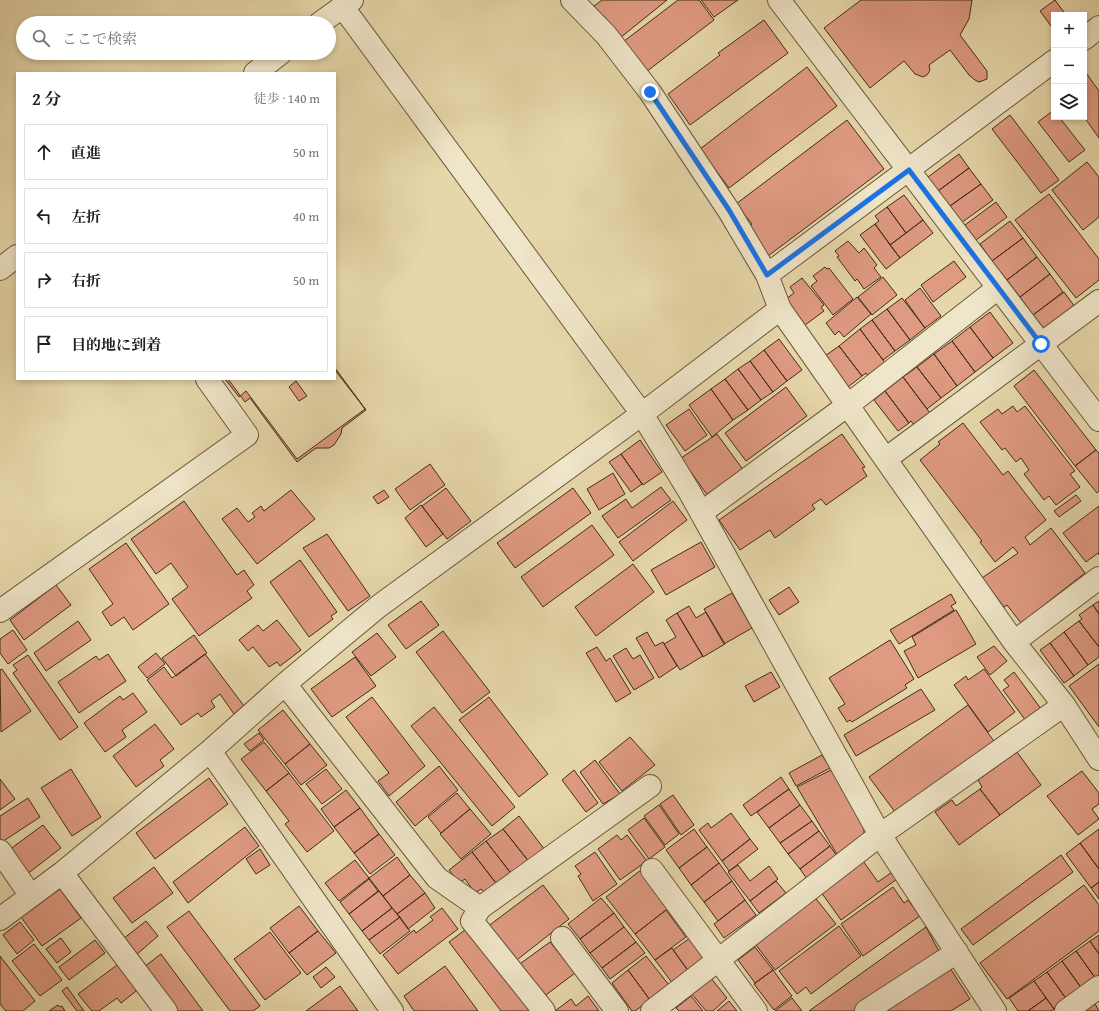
<!DOCTYPE html>
<html lang="ja">
<head>
<meta charset="utf-8">
<style>
  :root { --surface:#fff; --page:#f2f2f2; --text:#202124; --muted:#757577; --line:#e0e0e0 }
  body { margin:0; font-family:"Gentium Book Plus","Noto Serif JP",serif; background:var(--page); color:var(--text) }
  .controls { position:absolute; right:12px; top:12px; display:grid; overflow:hidden; border-radius:0px; box-shadow:0 2px 6px #0003 }
  .controls button { width:36px; height:36px; display:grid; place-items:center; padding:0; border:0; border-bottom:1px solid var(--line); background:var(--surface); color:var(--text); font:20px sans-serif }
  .stop { position:absolute; width:12px; height:12px; margin:-9px; border:3px solid #1a73e8; border-radius:50%; background:#fff }
  .stop.end { background:#1a73e8; border-color:#fff; box-shadow:0 1px 4px #0008 }
  .list { margin:0; padding:0; list-style:none }
  h2 { display:flex; justify-content:space-between; align-items:center; height:52px; margin:0; padding:0 16px; font-size:17px }
  h2 small { font-size:13px; font-weight:400; color:var(--muted) }
  .list li { display:grid; grid-template-columns:26px 1fr auto; gap:12px; align-items:center; box-sizing:border-box; height:56px; margin:0 8px 8px; padding:0 8px; border:1px solid var(--line); border-radius:0px }
  .list b { display:block; font-size:15px; white-space:nowrap }
  .list em { font-size:13px; font-style:normal; color:var(--muted) }
  .icon { flex:none; width:22px; height:22px; fill:none; stroke:currentColor; stroke-width:2; stroke-linecap:round; stroke-linejoin:round }
  .map { position:relative; flex:none; width:1099px; height:1011px; overflow:hidden }
  .search { position:absolute; background:var(--surface); box-shadow:0 2px 6px #0003; left:16px; top:16px; width:320px; height:44px; display:flex; align-items:center; gap:10px; box-sizing:border-box; padding:0 14px; border-radius:22px; color:var(--muted); font-size:15px }
  .panel { position:absolute; background:var(--surface); box-shadow:0 2px 6px #0003; left:16px; top:72px; width:320px; height:308px; border-radius:0px }
  .map>svg:first-child { display:block }
  .building { fill:#df9a82; stroke:#412c15; fill-rule:evenodd }
  .lines { fill:none; stroke-linecap:round; stroke-linejoin:round }
  .minor-casing { stroke:#6a573a; stroke-width:24 }
  .minor { stroke:#efe5c8; stroke-width:22 }
  .route { stroke:#1a73e8; stroke-width:5 }
</style>
</head>
<body>
<div class="map">
<svg width="1099" height="1011" viewBox="0 0 1099 1011">
  <rect width="100%" height="100%" fill="#e6d7aa"/>
  <filter id="stains"><feTurbulence type="fractalNoise" baseFrequency=".005" numOctaves="4"/><feColorMatrix values="0 0 0 0 .2 0 0 0 0 .09 0 0 0 0 .02 0 0 0 .5 -.17"/></filter>
  <radialGradient id="worn" r=".72"><stop offset=".6" stop-color="#630" stop-opacity="0"/><stop offset="1" stop-color="#630" stop-opacity=".3"/></radialGradient>
  <path class="building" d="M 602,0 L 667,0 L 620,38 L 594,6 Z
    M 678,0 L 699,0 L 714,20 L 646,72 L 623,42 Z
    M 701,0 L 738,0 L 714,17 Z
    M 861,0 L 972,0 L 969,19 L 960,35 L 987,71 L 987,79 L 979,82 L 975,80 L 969,75 L 950,50 L 929,65 L 930,70 L 927,75 L 923,77 L 915,74 L 904,61 L 870,88 L 824,28 Z
    M 1055,0 L 1066,15 L 1054,15 L 1054,30 L 1040,11 Z
    M 764,20 L 788,53 L 690,125 L 668,94 L 720,55 L 718,53 Z
    M 807,67 L 837,106 L 729,188 L 700,149 Z
    M 1084,70 L 1099,91 L 1099,138 L 1084,117 Z
    M 1054,110 L 1054,117 L 1059,117 L 1085,150 L 1069,162 L 1038,122 Z
    M 1010,115 L 1059,180 L 1041,193 L 992,129 Z
    M 847,120 L 884,169 L 768,256 L 746,228 L 752,224 L 736,204 Z
    M 959,154 L 969,168 L 938,191 L 928,177 Z
    M 1087,162 L 1099,177 L 1099,217 L 1083,230 L 1052,190 Z
    M 969,168 L 981,184 L 950,206 L 938,191 Z
    M 981,184 L 993,200 L 961,223 L 950,206 Z
    M 1049,194 L 1099,259 L 1099,280 L 1076,298 L 1015,220 Z
    M 904,195 L 923,220 L 906,233 L 887,207 Z
    M 996,202 L 1007,217 L 976,240 L 965,225 Z
    M 887,207 L 906,233 L 890,245 L 875,224 L 879,221 L 875,216 Z
    M 923,220 L 933,233 L 900,258 L 890,245 Z
    M 1010,221 L 1023,238 L 992,261 L 980,244 Z
    M 875,224 L 900,258 L 886,269 L 860,235 Z
    M 1023,238 L 1037,257 L 1007,280 L 992,261 Z
    M 848,241 L 859,253 L 864,248 L 877,265 L 874,268 L 881,277 L 864,289 L 857,279 L 855,281 L 837,257 L 839,256 L 835,251 Z
    M 1037,257 L 1050,274 L 1020,297 L 1007,280 Z
    M 954,261 L 966,277 L 933,302 L 921,285 Z
    M 825,267 L 827,269 L 829,268 L 853,299 L 833,315 L 811,286 L 817,281 L 813,276 Z
    M 1050,274 L 1063,292 L 1033,315 L 1020,297 Z
    M 883,277 L 897,295 L 872,315 L 858,297 Z
    M 802,278 L 824,305 L 821,307 L 824,311 L 805,325 L 786,299 L 794,293 L 790,287 Z
    M 920,288 L 941,316 L 925,328 L 905,300 Z
    M 1064,292 L 1075,307 L 1045,330 L 1033,315 Z
    M 857,297 L 871,314 L 844,337 L 839,331 L 835,335 L 826,323 Z
    M 902,298 L 925,328 L 910,340 L 887,309 Z
    M 887,309 L 910,340 L 895,351 L 872,320 Z
    M 990,312 L 1013,343 L 993,358 L 970,327 Z
    M 872,320 L 895,351 L 883,360 L 860,329 Z
    M 970,327 L 993,358 L 975,372 L 952,341 Z
    M 860,329 L 886,364 L 869,378 L 866,373 L 862,376 L 839,346 Z
    M 779,339 L 802,370 L 787,381 L 764,350 Z
    M 952,341 L 975,372 L 957,386 L 934,354 Z
    M 839,346 L 862,376 L 848,387 L 825,356 Z
    M 764,350 L 787,381 L 773,392 L 750,361 Z
    M 934,354 L 957,386 L 941,398 L 917,367 Z
    M 750,361 L 773,392 L 761,400 L 738,369 Z
    M 917,367 L 941,398 L 927,409 L 903,377 Z
    M 335,368 L 366,410 L 342,428 L 341,434 L 334,445 L 329,448 L 316,448 L 297,462 L 250,398 L 245,402 L 228,379 L 335,379 ZM 296,381 L 307,396 L 299,401 L 289,387 Z
    M 738,369 L 761,400 L 748,410 L 725,379 Z
    M 335,370 L 365,409 L 297,459 L 246,391 L 239,397 L 225,379 L 335,379 Z
    M 1034,370 L 1096,450 L 1075,466 L 1014,386 Z
    M 903,377 L 930,413 L 914,425 L 911,421 L 909,423 L 885,391 Z
    M 725,379 L 748,410 L 733,420 L 711,389 Z
    M 786,387 L 807,416 L 746,461 L 725,433 Z
    M 711,389 L 733,420 L 712,437 L 689,405 Z
    M 885,391 L 909,423 L 898,431 L 874,400 Z
    M 1013,406 L 1017,412 L 1025,406 L 1075,471 L 1070,474 L 1080,487 L 1056,505 L 1049,496 L 1044,500 L 1024,474 L 1029,470 L 1021,458 L 1016,462 L 1005,448 L 1002,450 L 980,422 L 998,409 L 1002,414 Z
    M 689,409 L 707,435 L 685,451 L 666,425 Z
    M 963,423 L 1003,475 L 1008,471 L 1046,520 L 1025,537 L 1030,545 L 1051,528 L 1085,573 L 1021,623 L 1007,605 L 1004,607 L 982,578 L 1018,553 L 1013,547 L 995,562 L 980,542 L 982,541 L 920,460 L 940,444 L 938,442 Z
    M 717,434 L 744,471 L 708,496 L 681,458 Z
    M 842,434 L 865,467 L 862,468 L 867,476 L 826,505 L 821,499 L 812,505 L 815,509 L 775,538 L 770,530 L 740,550 L 719,520 Z
    M 640,440 L 662,472 L 643,485 L 621,454 Z
    M 1096,450 L 1099,453 L 1099,491 L 1097,493 L 1075,466 Z
    M 621,454 L 642,484 L 631,492 L 609,462 Z
    M 430,464 L 445,485 L 410,510 L 395,489 Z
    M 613,473 L 625,494 L 599,510 L 587,489 Z
    M 661,487 L 671,500 L 618,538 L 602,516 L 626,499 L 632,508 Z
    M 446,488 L 471,521 L 447,539 L 422,506 Z
    M 573,488 L 591,513 L 515,568 L 497,543 Z
    M 291,490 L 315,519 L 257,564 L 222,519 L 237,508 L 248,522 L 255,517 L 252,513 L 261,506 L 264,511 Z
    M 384,490 L 389,497 L 378,504 L 373,497 Z
    M 1076,495 L 1081,501 L 1059,517 L 1054,511 Z
    M 184,501 L 237,575 L 244,570 L 254,585 L 247,591 L 252,598 L 199,636 L 172,599 L 188,587 L 171,563 L 156,574 L 131,539 Z
    M 673,501 L 687,520 L 633,561 L 619,542 Z
    M 421,505 L 443,534 L 426,547 L 405,518 Z
    M 1099,506 L 1099,555 L 1098,553 L 1086,562 L 1063,533 Z
    M 592,525 L 614,555 L 543,607 L 521,577 Z
    M 327,534 L 370,596 L 348,611 L 303,548 Z
    M 701,542 L 715,567 L 666,595 L 651,570 Z
    M 126,543 L 169,604 L 133,630 L 124,617 L 111,626 L 102,612 L 113,604 L 89,569 Z
    M 300,560 L 337,612 L 331,616 L 333,619 L 309,637 L 270,582 Z
    M 633,564 L 654,592 L 596,636 L 575,607 Z
    M 56,585 L 71,605 L 24,640 L 10,620 Z
    M 789,587 L 799,602 L 779,615 L 769,600 Z
    M 732,593 L 752,628 L 724,644 L 704,609 Z
    M 951,594 L 956,603 L 951,606 L 954,610 L 899,644 L 890,630 Z
    M 421,601 L 439,625 L 406,649 L 388,625 Z
    M 1099,601 L 1099,614 L 1093,605 Z
    M 1093,605 L 1099,614 L 1099,647 L 1079,621 L 1082,619 L 1079,615 Z
    M 689,606 L 696,618 L 706,612 L 725,644 L 703,657 L 677,613 Z
    M 956,610 L 976,644 L 918,678 L 904,651 L 916,645 L 912,637 Z
    M 677,613 L 703,656 L 680,670 L 664,644 L 676,637 L 666,620 Z
    M 277,620 L 301,650 L 280,666 L 277,662 L 269,667 L 253,647 L 248,651 L 239,640 L 258,625 L 263,631 Z
    M 78,621 L 91,640 L 46,671 L 34,653 Z
    M 1079,621 L 1099,647 L 1099,657 L 1088,665 L 1064,632 Z
    M 13,630 L 27,650 L 8,664 L 0,653 L 0,639 Z
    M 443,631 L 490,692 L 462,713 L 416,652 Z
    M 647,632 L 655,646 L 663,642 L 677,666 L 659,678 L 636,638 Z
    M 1064,632 L 1088,665 L 1074,676 L 1050,643 Z
    M 377,633 L 396,657 L 371,676 L 352,652 Z
    M 194,635 L 207,653 L 176,676 L 162,658 Z
    M 890,640 L 914,679 L 905,685 L 907,688 L 852,722 L 850,720 L 847,722 L 838,708 L 845,704 L 829,678 Z
    M 1050,643 L 1074,676 L 1064,683 L 1040,650 Z
    M 994,646 L 1007,661 L 990,675 L 977,657 Z
    M 597,647 L 606,661 L 610,658 L 631,693 L 616,702 L 586,653 Z
    M 626,648 L 633,659 L 640,655 L 654,678 L 634,690 L 613,656 Z
    M 156,653 L 165,664 L 147,678 L 138,667 Z
    M 108,654 L 126,681 L 79,713 L 58,682 L 96,656 L 99,660 Z
    M 205,654 L 244,706 L 234,714 L 220,694 L 211,701 L 215,707 L 201,717 L 198,713 L 181,725 L 147,680 L 164,667 L 172,678 Z
    M 28,655 L 78,727 L 60,740 L 13,673 L 17,670 L 13,665 Z
    M 355,657 L 376,686 L 332,717 L 311,689 Z
    M 1099,664 L 1099,727 L 1069,686 Z
    M 2,669 L 31,711 L 1,732 L 0,670 Z
    M 984,669 L 1015,712 L 988,732 L 954,685 L 966,676 L 968,680 Z
    M 771,672 L 780,687 L 754,702 L 745,686 Z
    M 1014,672 L 1044,713 L 1029,725 L 1003,690 L 1009,686 L 1004,680 Z
    M 921,689 L 935,710 L 856,756 L 844,735 Z
    M 133,693 L 147,712 L 122,730 L 126,737 L 105,752 L 84,723 L 120,696 L 123,700 Z
    M 372,697 L 425,766 L 389,796 L 378,781 L 389,773 L 346,717 Z
    M 489,697 L 548,774 L 519,797 L 459,720 Z
    M 968,705 L 996,744 L 898,816 L 869,777 Z
    M 434,707 L 515,807 L 492,826 L 411,726 Z
    M 283,710 L 310,744 L 285,764 L 258,730 Z
    M 155,724 L 174,749 L 160,760 L 164,766 L 136,787 L 113,756 Z
    M 259,733 L 264,740 L 250,751 L 244,744 Z
    M 630,737 L 655,765 L 622,791 L 599,762 Z
    M 264,742 L 289,773 L 266,791 L 241,759 Z
    M 310,744 L 327,765 L 301,785 L 285,764 Z
    M 1017,752 L 1041,785 L 1000,815 L 980,789 L 982,787 L 978,780 Z
    M 822,755 L 830,768 L 796,786 L 789,773 Z
    M 595,760 L 620,794 L 603,804 L 580,772 Z
    M 439,766 L 458,790 L 415,826 L 396,802 Z
    M 71,769 L 101,817 L 72,836 L 41,788 Z
    M 326,769 L 342,789 L 322,804 L 306,784 Z
    M 574,770 L 598,803 L 586,812 L 562,780 Z
    M 831,770 L 864,826 L 864,840 L 838,856 L 797,787 Z
    M 1082,771 L 1099,793 L 1099,804 L 1092,809 L 1099,819 L 1078,835 L 1047,796 Z
    M 289,773 L 334,831 L 307,852 L 285,824 L 289,821 L 266,791 Z
    M 781,777 L 789,789 L 751,816 L 743,805 Z
    M 209,778 L 228,804 L 155,859 L 136,833 Z
    M 0,779 L 15,799 L 0,810 Z
    M 789,789 L 800,805 L 769,828 L 757,812 Z
    M 980,789 L 1000,815 L 959,845 L 935,812 L 952,800 L 956,806 Z
    M 346,790 L 360,808 L 334,827 L 321,809 Z
    M 457,793 L 470,809 L 441,833 L 428,817 Z
    M 673,795 L 694,825 L 681,835 L 660,804 Z
    M 28,798 L 40,817 L 2,842 L 0,840 L 0,816 Z
    M 659,805 L 679,834 L 665,845 L 644,816 Z
    M 800,805 L 812,821 L 780,843 L 769,828 Z
    M 360,808 L 379,834 L 354,853 L 334,827 Z
    M 470,809 L 491,834 L 461,859 L 440,834 Z
    M 731,813 L 750,839 L 722,861 L 699,830 L 708,823 L 711,828 Z
    M 519,816 L 545,850 L 530,863 L 503,829 Z
    M 644,818 L 665,847 L 649,859 L 628,830 Z
    M 812,821 L 819,831 L 788,854 L 780,843 Z
    M 43,825 L 61,848 L 27,874 L 9,850 Z
    M 245,827 L 259,846 L 188,903 L 173,882 Z
    M 503,829 L 530,863 L 513,876 L 486,841 Z
    M 694,829 L 707,847 L 679,868 L 666,850 Z
    M 1099,829 L 1099,869 L 1080,843 Z
    M 819,831 L 830,846 L 800,869 L 788,854 Z
    M 379,834 L 395,855 L 370,874 L 354,853 Z
    M 617,835 L 621,840 L 627,835 L 647,861 L 620,880 L 598,849 Z
    M 750,839 L 758,849 L 729,871 L 722,861 Z
    M 486,841 L 513,876 L 499,887 L 472,852 Z
    M 1080,843 L 1099,869 L 1099,882 L 1091,888 L 1066,854 Z
    M 830,846 L 837,856 L 807,879 L 800,869 Z
    M 707,847 L 719,863 L 691,885 L 679,868 Z
    M 260,849 L 270,865 L 256,874 L 246,859 Z
    M 472,852 L 499,887 L 492,892 L 489,888 L 484,892 L 481,889 L 475,893 L 465,879 L 459,883 L 449,870 Z
    M 595,852 L 617,884 L 593,901 L 578,876 L 581,874 L 575,866 Z
    M 1061,855 L 1073,872 L 973,945 L 961,929 Z
    M 397,857 L 410,875 L 383,896 L 369,878 Z
    M 355,860 L 369,878 L 339,901 L 325,883 Z
    M 863,861 L 878,882 L 892,872 L 897,879 L 841,920 L 821,892 Z
    M 719,863 L 732,881 L 704,902 L 691,885 Z
    M 738,865 L 750,881 L 769,866 L 778,879 L 750,901 L 728,872 Z
    M 154,867 L 173,893 L 132,923 L 113,898 Z
    M 641,870 L 670,907 L 635,934 L 606,897 Z
    M 410,875 L 425,893 L 397,914 L 383,896 Z
    M 369,879 L 378,891 L 349,914 L 340,902 Z
    M 732,881 L 745,900 L 718,921 L 704,902 Z
    M 776,881 L 786,893 L 759,913 L 750,901 Z
    M 1099,882 L 1099,899 L 1091,888 Z
    M 543,885 L 569,919 L 513,963 L 487,927 Z
    M 1084,885 L 1099,905 L 1099,931 L 1007,999 L 980,963 Z
    M 893,887 L 904,903 L 908,900 L 920,916 L 863,956 L 841,924 Z
    M 60,889 L 81,918 L 42,946 L 21,917 Z
    M 379,891 L 392,908 L 362,931 L 349,914 Z
    M 425,893 L 435,908 L 408,929 L 397,914 Z
    M 813,895 L 836,924 L 775,970 L 753,941 Z
    M 601,898 L 614,913 L 580,939 L 568,924 Z
    M 745,900 L 756,915 L 724,938 L 714,924 Z
    M 299,906 L 318,931 L 289,953 L 270,928 Z
    M 392,908 L 400,917 L 369,940 L 362,931 Z
    M 442,908 L 458,929 L 398,974 L 383,955 L 414,930 L 416,933 L 433,920 L 430,917 Z
    M 666,910 L 686,937 L 655,960 L 635,934 Z
    M 189,911 L 260,1006 L 253,1011 L 230,1011 L 167,927 Z
    M 614,913 L 624,927 L 590,953 L 580,939 Z
    M 400,917 L 410,931 L 380,954 L 369,940 Z
    M 146,921 L 158,936 L 136,955 L 123,939 Z
    M 20,922 L 34,940 L 17,954 L 3,935 Z
    M 839,926 L 861,956 L 811,994 L 806,987 L 797,994 L 779,971 Z
    M 469,927 L 533,1011 L 501,1011 L 449,942 Z
    M 624,927 L 636,942 L 602,968 L 590,953 Z
    M 926,927 L 942,957 L 859,1011 L 809,1011 Z
    M 318,931 L 336,953 L 307,975 L 289,953 Z
    M 270,932 L 301,973 L 265,1000 L 234,959 Z
    M 1099,935 L 1099,954 L 1090,941 Z
    M 693,936 L 705,954 L 704,961 L 689,972 L 673,950 Z
    M 61,938 L 71,952 L 57,963 L 46,949 Z
    M 95,940 L 105,953 L 69,980 L 59,967 Z
    M 1090,941 L 1099,954 L 1099,977 L 1096,979 L 1076,951 Z
    M 550,942 L 575,973 L 542,998 L 517,966 Z
    M 636,942 L 645,953 L 610,979 L 602,968 Z
    M 34,944 L 62,980 L 40,996 L 12,961 Z
    M 755,947 L 773,970 L 755,983 L 738,960 Z
    M 672,948 L 689,972 L 673,984 L 655,960 Z
    M 1076,951 L 1096,979 L 1082,989 L 1062,961 Z
    M 161,954 L 203,1011 L 177,1011 L 144,967 Z
    M 0,956 L 35,1001 L 23,1011 L 6,1011 L 0,1004 Z
    M 646,956 L 669,985 L 650,1000 L 628,970 Z
    M 1062,961 L 1082,989 L 1067,1000 L 1047,972 Z
    M 121,962 L 140,988 L 121,1003 L 117,998 L 99,1011 L 92,1011 L 78,994 Z
    M 445,966 L 478,1011 L 414,1011 L 404,996 Z
    M 326,967 L 335,977 L 321,988 L 313,977 Z
    M 950,968 L 970,999 L 951,1011 L 886,1011 Z
    M 628,970 L 650,1000 L 635,1011 L 632,1011 L 612,983 Z
    M 773,970 L 792,996 L 774,1010 L 754,984 Z
    M 1047,972 L 1067,1000 L 1054,1009 L 1034,981 Z
    M 710,977 L 727,998 L 713,1011 L 706,1011 L 691,993 Z
    M 1034,981 L 1046,998 L 1028,1011 L 1018,1011 L 1009,998 Z
    M 340,986 L 358,1011 L 306,1011 Z
    M 67,987 L 84,1011 L 77,1011 L 62,991 Z
    M 588,996 L 599,1011 L 555,1011 L 571,999 L 576,1006 Z
    M 691,996 L 703,1011 L 679,1011 L 676,1008 Z
    M 792,998 L 802,1011 L 775,1011 Z
    M 1046,998 L 1054,1009 L 1051,1011 L 1028,1011 Z
    M 729,1001 L 737,1011 L 717,1011 Z
    M 1094,1002 L 1099,1011 L 1082,1011 Z
    M 58,1005 L 60,1007 L 62,1006 L 65,1011 L 49,1011 Z"/>
  <g class="lines">
    <defs>
      <path id="minor" d="M 572,0 L 606,35 L 650,92 L 729,211 L 767,275
        M 779,0 L 1099,420
        M 342,6 L 642,414 L 689,491 L 880,835 L 995,1011
        M 320,23 L 352,0
        M 1084,39 L 1099,27
        M 255,73 L 281,53
        M 0,269 L 17,256
        M 780,309 L 1014,642 L 1064,705 L 1099,759
        M 887,458 L 1099,301
        M 701,513 L 848,405 L 998,288
        M 0,611 L 247,435 L 207,379
        M 1014,642 L 1099,578
        M 285,684 L 437,878 L 480,908 L 650,786
        M 210,751 L 392,1011
        M 0,851 L 31,896
        M 652,870 L 756,1011
        M 62,873 L 166,1011
        M 480,908 L 472,921 L 544,1011
        M 0,919 L 62,873 L 210,751 L 285,684 L 379,606 L 642,414 L 780,309 L 767,275 L 1054,61
        M 562,938 L 617,1011
        M 652,1011 L 880,835 L 1064,705
        M 866,1011 L 957,952
        M 1066,1011 L 1099,987"/>
    </defs>
    <use href="#minor" class="minor-casing"/>
    <use href="#minor" class="minor"/>
  </g>
  <g class="lines">
    <path class="route" d="M 650,92 L 729,210 L 767,275 L 909,170 L 1041,344"/>
  </g>
  <rect width="100%" height="100%" filter="url(#stains)"/>
  <rect width="100%" height="100%" fill="url(#worn)"/>
</svg>
<div class="controls">
<button>+</button>
<button>−</button>
<button><svg class="icon" aria-label="layers" viewBox="0 0 24 24"><path d="M12 4l9 5-9 5-9-5zM3 14l9 5 9-5"/></svg></button>
</div>
<div class="stop" style="left:1041px;top:344px"></div>
<div class="stop end" style="left:650px;top:92px"></div>
<div class="search"><svg class="icon" aria-label="search" viewBox="0 0 24 24"><circle cx="10" cy="10" r="6"/><path d="M15 15l6 6"/></svg>ここで検索</div>
<section class="panel">
<h2>2 分<small>徒歩 · 140 m</small></h2>
<ul class="list">
<li><svg class="icon" aria-label="ahead" viewBox="0 0 24 24"><path d="M12 20V5M6 11l6-6 6 6"/></svg><div><b>直進</b></div><em>50 m</em></li>
<li><svg class="icon" aria-label="left" viewBox="0 0 24 24"><path d="M17 20v-9H6M10 6l-5 5 5 5"/></svg><div><b>左折</b></div><em>40 m</em></li>
<li><svg class="icon" aria-label="right" viewBox="0 0 24 24"><path d="M7 20v-9h11M14 6l5 5-5 5"/></svg><div><b>右折</b></div><em>50 m</em></li>
<li><svg class="icon" aria-label="arrive" viewBox="0 0 24 24"><path d="M6 21V4h12l-3 4 3 4H6"/></svg><div><b>目的地に到着</b></div></li>
</ul>
</section>
</div>
</body>
</html>
